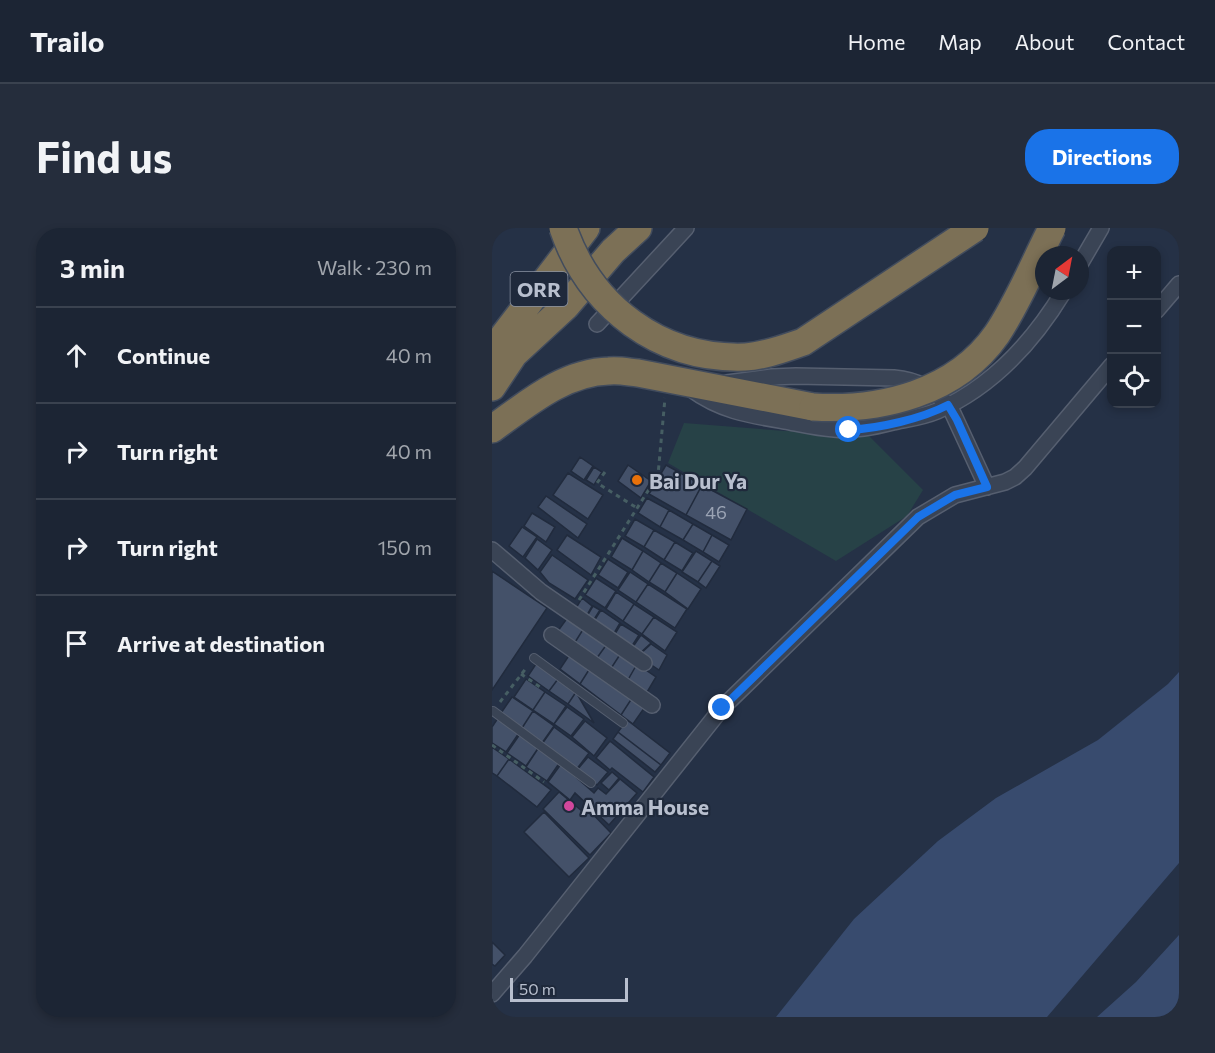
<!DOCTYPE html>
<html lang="en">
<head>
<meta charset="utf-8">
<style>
  :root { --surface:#1c2534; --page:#252d3c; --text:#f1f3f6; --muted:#a0a5ac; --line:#3a424f; --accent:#1a73e8 }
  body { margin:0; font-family:Commissioner,sans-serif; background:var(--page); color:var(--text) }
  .controls { position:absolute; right:18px; top:18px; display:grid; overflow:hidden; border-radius:12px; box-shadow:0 3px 9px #0003 }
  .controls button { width:54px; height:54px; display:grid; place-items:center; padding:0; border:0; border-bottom:2px solid var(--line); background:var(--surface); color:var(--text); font:30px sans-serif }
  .compass { position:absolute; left:543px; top:18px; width:54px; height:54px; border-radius:50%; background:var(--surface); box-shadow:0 3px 9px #0003; rotate:32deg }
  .scale { position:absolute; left:18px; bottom:15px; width:118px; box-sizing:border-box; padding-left:6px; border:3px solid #b8bfce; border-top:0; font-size:16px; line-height:21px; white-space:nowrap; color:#b8bfce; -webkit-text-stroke:4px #1f293b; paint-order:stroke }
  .stop { position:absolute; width:18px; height:18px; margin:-14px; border:4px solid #1a73e8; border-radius:50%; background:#fff }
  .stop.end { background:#1a73e8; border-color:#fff; box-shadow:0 2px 6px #0008 }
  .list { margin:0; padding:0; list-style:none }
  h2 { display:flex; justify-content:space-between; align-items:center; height:78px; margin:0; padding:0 24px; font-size:26px }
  h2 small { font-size:20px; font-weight:400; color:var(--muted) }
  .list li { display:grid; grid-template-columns:39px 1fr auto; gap:18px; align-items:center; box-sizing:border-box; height:96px; padding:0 24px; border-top:2px solid var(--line) }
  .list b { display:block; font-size:22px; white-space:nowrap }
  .list em { font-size:20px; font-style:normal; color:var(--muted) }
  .icon { flex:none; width:33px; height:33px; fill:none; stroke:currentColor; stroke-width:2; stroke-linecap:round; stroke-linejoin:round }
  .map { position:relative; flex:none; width:687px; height:789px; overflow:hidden; border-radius:24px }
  header { display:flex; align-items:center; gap:36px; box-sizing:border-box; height:84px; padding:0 30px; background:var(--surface); border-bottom:2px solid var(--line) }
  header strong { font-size:28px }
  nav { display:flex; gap:33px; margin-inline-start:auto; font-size:21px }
  .intro { display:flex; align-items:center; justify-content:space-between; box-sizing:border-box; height:144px; padding:0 36px }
  h1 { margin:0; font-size:42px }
  .button { padding:15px 27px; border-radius:24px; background:var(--accent); color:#fff; font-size:21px; font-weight:700 }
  main { display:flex; gap:36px; padding:0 36px }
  aside { flex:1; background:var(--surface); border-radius:24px; box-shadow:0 3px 9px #0003 }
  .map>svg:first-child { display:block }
  .green { fill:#274247 }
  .water { fill:#384b6e }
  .building { fill:#445169; stroke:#212b3d; stroke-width:1.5 }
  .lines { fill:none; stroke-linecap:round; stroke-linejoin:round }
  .lane-casing { stroke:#565f70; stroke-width:10 }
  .street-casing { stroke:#565f70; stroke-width:18 }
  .highway-casing { stroke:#424c5d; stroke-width:30 }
  .path { stroke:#465e63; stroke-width:3; stroke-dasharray:4.5 4.5; stroke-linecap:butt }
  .lane { stroke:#3a4455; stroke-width:8 }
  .street { stroke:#3a4455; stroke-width:15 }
  .highway { stroke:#7c7056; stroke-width:27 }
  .highway-bridge-casing { stroke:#424c5d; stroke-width:30; stroke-linecap:butt }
  .highway-bridge { stroke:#7c7056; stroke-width:27 }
  .route { stroke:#1a73e8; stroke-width:8 }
  .food-dot { fill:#e8710a; stroke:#1f293b; stroke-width:2 }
  .hotel-dot { fill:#d1479c; stroke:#1f293b; stroke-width:2 }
  .labels { text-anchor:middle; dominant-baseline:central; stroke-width:4.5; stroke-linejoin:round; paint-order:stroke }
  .number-label { font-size:18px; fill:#9ba4b5 }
  .shield { fill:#1f293b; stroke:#8a92a2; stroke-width:1.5 }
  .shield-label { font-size:20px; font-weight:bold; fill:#b8bfce }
  .poi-label { font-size:21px; font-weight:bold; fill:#b8bfce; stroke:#1f293b; text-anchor:start }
</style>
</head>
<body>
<header>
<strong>Trailo</strong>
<nav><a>Home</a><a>Map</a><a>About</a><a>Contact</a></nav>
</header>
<div class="intro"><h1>Find us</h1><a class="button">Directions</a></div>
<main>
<aside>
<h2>3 min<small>Walk · 230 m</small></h2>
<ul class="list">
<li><svg class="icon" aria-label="ahead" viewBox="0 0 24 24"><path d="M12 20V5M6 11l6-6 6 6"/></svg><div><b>Continue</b></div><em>40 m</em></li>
<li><svg class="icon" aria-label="right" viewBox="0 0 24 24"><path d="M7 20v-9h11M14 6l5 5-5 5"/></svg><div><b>Turn right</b></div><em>40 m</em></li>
<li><svg class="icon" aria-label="right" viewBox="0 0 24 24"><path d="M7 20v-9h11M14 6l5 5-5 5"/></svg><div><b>Turn right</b></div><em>150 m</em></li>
<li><svg class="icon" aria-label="arrive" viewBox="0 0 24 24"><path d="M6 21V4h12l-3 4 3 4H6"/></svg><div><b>Arrive at destination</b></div></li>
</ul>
</aside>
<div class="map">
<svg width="687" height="789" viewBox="0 0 687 789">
  <rect width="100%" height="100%" fill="#253146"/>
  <path class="green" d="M 192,195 L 293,203 L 374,205 L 431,262 L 415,288 L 344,333 L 176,235 Z"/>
  <path class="water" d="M 687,444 L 687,635 L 555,789 L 284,789 L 362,691 L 446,613 L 504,570 L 606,512 L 676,456 Z
    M 687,707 L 687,789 L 605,789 L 644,754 Z"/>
  <path class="building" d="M 88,229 L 101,238 L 92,252 L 79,243 Z
    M 136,237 L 159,253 L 149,270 L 126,253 Z
    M 174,237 L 210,257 L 194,287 L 157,266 Z
    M 102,239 L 110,244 L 102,257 L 94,252 Z
    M 76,245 L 111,267 L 96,291 L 61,267 Z
    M 210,257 L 255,281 L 239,312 L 194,287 Z
    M 54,268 L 95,296 L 86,310 L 46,279 Z
    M 155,270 L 177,282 L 168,299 L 146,285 Z
    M 177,282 L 201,296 L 191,312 L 168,299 Z
    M 40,285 L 63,299 L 54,314 L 32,298 Z
    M 143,291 L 162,302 L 152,319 L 133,308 Z
    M 201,296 L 220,307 L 211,324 L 191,312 Z
    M 30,299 L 45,309 L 31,329 L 17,318 Z
    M 162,302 L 183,314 L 172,332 L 152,319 Z
    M 75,307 L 109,329 L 99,347 L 65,322 Z
    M 220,307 L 237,317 L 227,334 L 211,324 Z
    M 130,310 L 151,323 L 140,342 L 119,329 Z
    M 45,311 L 60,322 L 46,342 L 33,330 Z
    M 183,314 L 201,325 L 190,343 L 172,332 Z
    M 151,323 L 169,335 L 157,354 L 140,342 Z
    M 204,323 L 220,333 L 206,354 L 190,344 Z
    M 60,327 L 96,352 L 83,371 L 57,355 L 48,344 Z
    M 116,331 L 136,344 L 126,360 L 106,347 Z
    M 220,333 L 228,338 L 214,360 L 206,354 Z
    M 169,335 L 185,345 L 173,364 L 157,354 Z
    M 0,343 L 55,380 L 0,462 Z
    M 138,344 L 156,356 L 144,374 L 126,362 Z
    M 185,345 L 209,361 L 196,381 L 173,364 Z
    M 104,350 L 124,363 L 113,380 L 93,367 Z
    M 156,356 L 195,381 L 183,400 L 144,374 Z
    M 124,364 L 142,376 L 131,393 L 114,381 Z
    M 90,370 L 100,378 L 95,387 L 84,380 Z
    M 142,376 L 162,389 L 150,406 L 131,393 Z
    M 101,378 L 108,382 L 101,393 L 95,388 Z
    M 109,382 L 128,395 L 121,407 L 102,393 Z
    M 76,389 L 92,400 L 80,419 L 63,407 Z
    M 162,389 L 185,404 L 173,423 L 150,406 Z
    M 129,396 L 147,407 L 138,421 L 121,409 Z
    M 92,400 L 115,416 L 102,434 L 80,419 Z
    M 149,407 L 159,415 L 145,428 L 138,423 Z
    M 115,416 L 129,425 L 116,445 L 102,434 Z
    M 159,416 L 175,427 L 167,442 L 146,428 Z
    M 80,423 L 100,437 L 88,456 L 68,441 Z
    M 129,425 L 145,436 L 133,457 L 116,445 Z
    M 44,436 L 66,451 L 57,463 L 36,448 Z
    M 145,436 L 164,449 L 151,471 L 133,457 Z
    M 100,437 L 142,467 L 129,487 L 88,456 Z
    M 34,451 L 53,464 L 41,482 L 22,469 Z
    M 66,451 L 84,464 L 76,476 L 57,463 Z
    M 53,464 L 74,478 L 62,496 L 41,482 Z
    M 84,464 L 102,495 L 76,476 Z
    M 142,467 L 155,476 L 141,496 L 129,487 Z
    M 20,469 L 41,483 L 30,500 L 9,485 Z
    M 75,479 L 92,491 L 79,508 L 62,496 Z
    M 41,483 L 62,498 L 50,515 L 30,500 Z
    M 6,490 L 27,505 L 14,524 L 0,515 L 0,499 Z
    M 135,492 L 178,525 L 169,537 L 126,504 Z
    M 93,493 L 115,510 L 102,528 L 80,509 Z
    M 62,499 L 97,525 L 84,542 L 50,516 Z
    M 126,504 L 169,537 L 163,544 L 121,511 Z
    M 28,506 L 47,519 L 34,538 L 15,525 Z
    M 118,513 L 162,549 L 151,564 L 120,540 L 118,542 L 104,530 Z
    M 0,519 L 17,531 L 5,548 L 0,545 Z
    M 47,519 L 68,534 L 55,553 L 34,539 Z
    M 96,529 L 116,544 L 105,557 L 85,542 Z
    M 17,531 L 59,562 L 45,579 L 5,548 Z
    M 69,536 L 102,565 L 106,560 L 114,566 L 128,551 L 145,565 L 117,597 L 83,565 L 78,572 L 56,554 Z
    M 120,544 L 127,550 L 117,562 L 109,555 Z
    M 67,564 L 90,583 L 94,579 L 119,605 L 98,627 L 51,581 Z
    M 52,584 L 97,630 L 77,649 L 32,604 Z
    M 0,714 L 13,727 L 3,738 L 0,736 Z"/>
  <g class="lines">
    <defs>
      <path id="lane" d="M 42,430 L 131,495
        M 1,483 L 99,555"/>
      <path id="street" d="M 588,36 L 609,0
        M 664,83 L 687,56
        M 105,96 L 194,0
        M 235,155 L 280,149 L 304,148 L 402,150 C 426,152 442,162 458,179 L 495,259
        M 199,161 C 229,183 257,187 293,193 C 309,196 326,200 342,201 C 362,203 381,199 401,194 C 415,191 431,189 445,183 C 500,159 541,114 572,63
        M 0,322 L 49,364 L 152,435
        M 60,407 L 160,477
        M 0,766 L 33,728 L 230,480 L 426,289 L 463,267 L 513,254 L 523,249 L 533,240 L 620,137"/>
      <path id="highway" d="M 0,123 L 94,0
        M 0,159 L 22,126 L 74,78 L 121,23 L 146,0
        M 0,201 C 35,176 72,144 117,143 C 127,142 136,144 146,145 L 321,179"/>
    </defs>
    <use href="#lane" class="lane-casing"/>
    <use href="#street" class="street-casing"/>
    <use href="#highway" class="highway-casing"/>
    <path class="path" d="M 113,244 L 105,255 L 145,280
      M 87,372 L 166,247 L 173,170
      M 29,446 L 51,461
      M 8,474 L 35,439
      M 0,517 L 52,554"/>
    <use href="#lane" class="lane"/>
    <use href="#street" class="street"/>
    <use href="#highway" class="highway"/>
    <defs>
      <path id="highway-bridge" d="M 71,0 C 98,79 168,132 253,129 C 273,128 293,120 311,114 L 483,0
        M 321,179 C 389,183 464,165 505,106 C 527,73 542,35 560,0"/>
    </defs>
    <use href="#highway-bridge" class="highway-bridge-casing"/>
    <use href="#highway-bridge" class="highway-bridge"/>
  </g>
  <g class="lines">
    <path class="route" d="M 230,480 L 426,289 L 463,267 L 495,259 L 465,192 L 456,177 C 429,191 388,200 357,202"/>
  </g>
  <circle class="food-dot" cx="145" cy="252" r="6"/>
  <circle class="hotel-dot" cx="77" cy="578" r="6"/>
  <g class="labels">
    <g class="number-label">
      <text x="224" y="284">46</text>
    </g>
    <rect class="shield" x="18.5" y="44" width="57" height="34" rx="4.5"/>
    <g class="shield-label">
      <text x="47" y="61">ORR</text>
    </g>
    <g class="poi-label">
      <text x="157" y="252">Bai Dur Ya</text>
      <text x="89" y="578">Amma House</text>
    </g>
  </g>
</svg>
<div class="controls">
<button>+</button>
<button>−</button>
<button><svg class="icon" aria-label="locate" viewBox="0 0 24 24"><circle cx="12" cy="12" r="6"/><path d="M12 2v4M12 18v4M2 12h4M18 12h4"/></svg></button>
</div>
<svg class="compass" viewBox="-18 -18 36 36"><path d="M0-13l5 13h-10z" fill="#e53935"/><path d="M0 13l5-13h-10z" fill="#a0a5ac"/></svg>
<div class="scale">50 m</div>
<div class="stop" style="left:357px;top:202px"></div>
<div class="stop end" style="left:230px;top:480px"></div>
</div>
</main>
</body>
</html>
